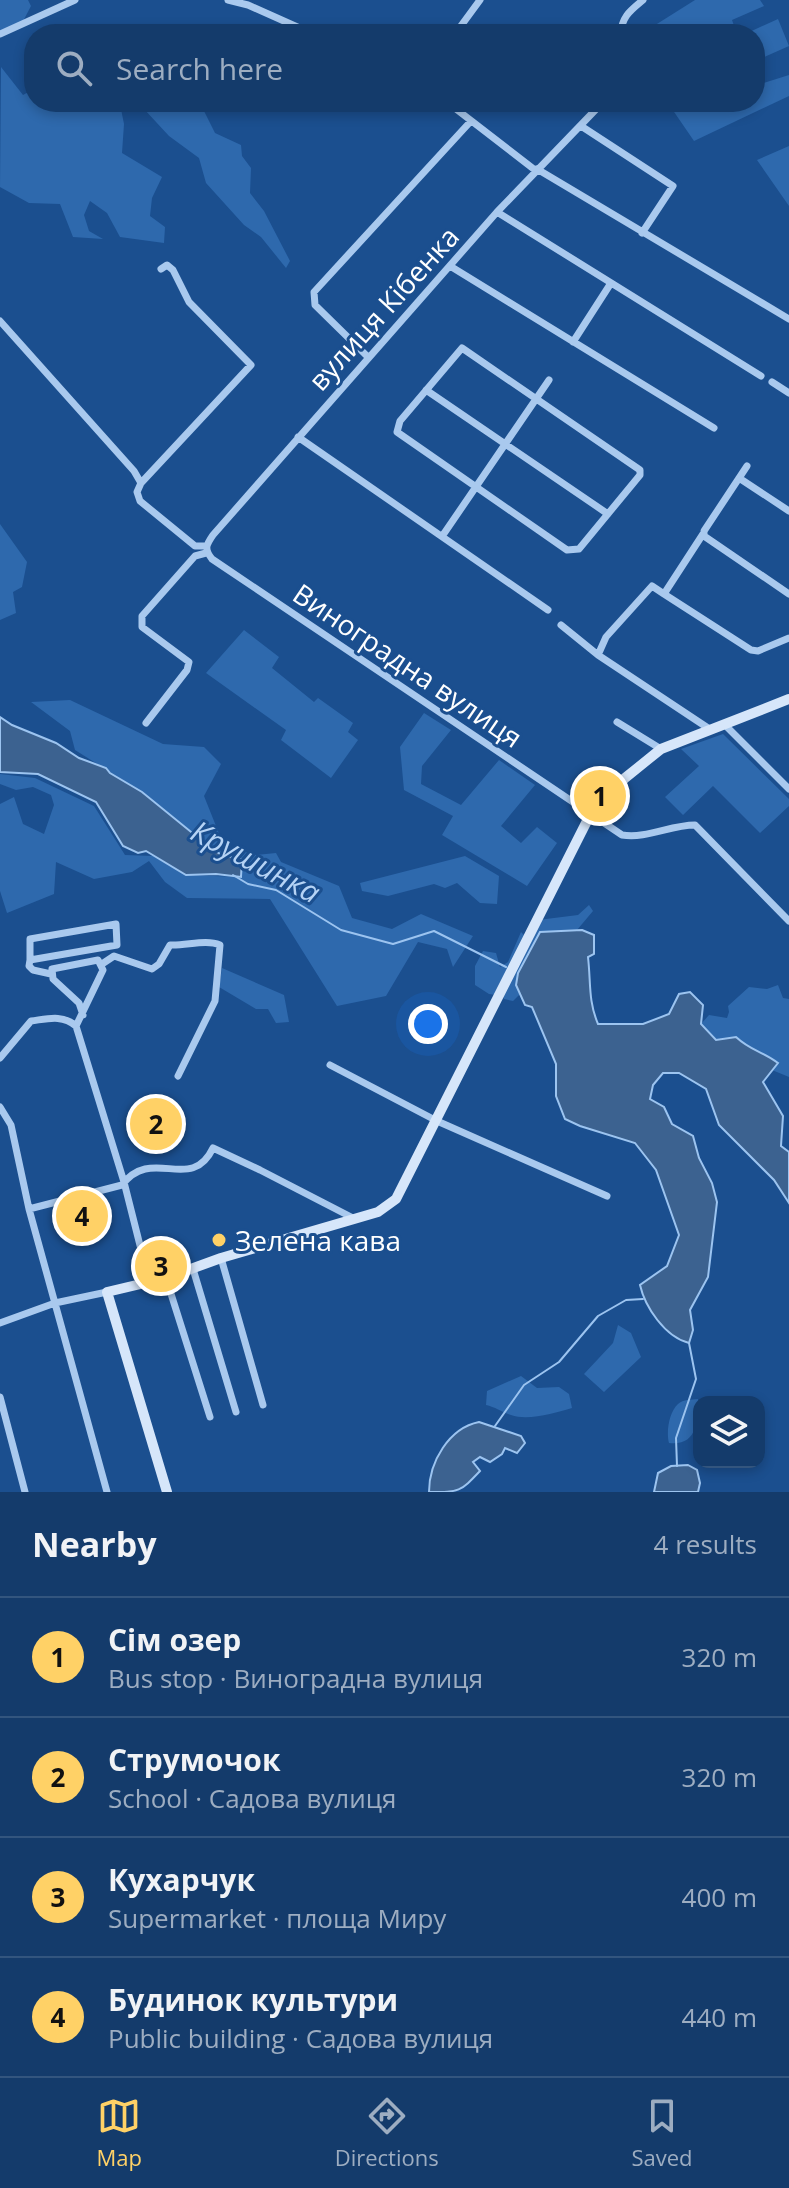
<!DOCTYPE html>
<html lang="en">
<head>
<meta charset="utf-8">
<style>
  :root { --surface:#143b6b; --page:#1d4271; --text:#f1f3f6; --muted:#9dadc1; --line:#33557e; --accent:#ffd166 }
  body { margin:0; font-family:"Open Sans",sans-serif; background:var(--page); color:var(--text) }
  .controls { position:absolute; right:24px; bottom:24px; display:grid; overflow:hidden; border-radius:16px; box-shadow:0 4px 12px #0003 }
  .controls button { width:72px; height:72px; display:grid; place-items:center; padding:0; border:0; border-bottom:2px solid var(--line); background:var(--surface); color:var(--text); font:40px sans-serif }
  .you { position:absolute; left:428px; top:1024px; width:28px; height:28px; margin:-20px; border:6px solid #fff; border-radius:50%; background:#1a73e8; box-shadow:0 0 0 12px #1a73e833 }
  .badge { display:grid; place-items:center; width:52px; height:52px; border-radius:50%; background:var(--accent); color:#111; font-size:26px; font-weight:700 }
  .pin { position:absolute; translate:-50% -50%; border:4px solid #fff; box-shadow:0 2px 8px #0006 }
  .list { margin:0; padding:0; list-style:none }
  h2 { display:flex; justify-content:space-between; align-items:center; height:104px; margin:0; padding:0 32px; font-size:34px }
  h2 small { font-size:26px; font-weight:400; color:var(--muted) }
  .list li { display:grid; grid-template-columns:52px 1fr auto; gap:24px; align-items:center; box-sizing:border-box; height:120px; padding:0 32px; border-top:2px solid var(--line) }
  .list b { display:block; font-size:30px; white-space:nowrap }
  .list p { margin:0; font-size:26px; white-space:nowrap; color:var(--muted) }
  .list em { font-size:26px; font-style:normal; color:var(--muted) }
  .icon { flex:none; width:44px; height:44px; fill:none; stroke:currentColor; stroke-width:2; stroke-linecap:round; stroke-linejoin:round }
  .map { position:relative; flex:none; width:789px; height:1492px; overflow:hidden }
  .search { position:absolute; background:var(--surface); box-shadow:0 4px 12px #0003; left:24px; right:24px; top:24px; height:88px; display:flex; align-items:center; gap:20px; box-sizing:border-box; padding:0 28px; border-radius:32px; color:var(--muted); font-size:30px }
  .sheet { height:584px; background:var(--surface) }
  nav { display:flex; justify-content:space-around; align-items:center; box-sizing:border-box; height:112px; border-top:2px solid var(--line); background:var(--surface); font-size:22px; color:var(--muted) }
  nav a { display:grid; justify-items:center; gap:4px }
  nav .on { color:var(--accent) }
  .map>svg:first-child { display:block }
  .green { fill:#2e69ad }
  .water { fill:#3c6290; stroke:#9cc4f0; stroke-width:2 }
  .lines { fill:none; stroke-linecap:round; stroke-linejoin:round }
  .stream { stroke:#9cc4f0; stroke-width:2 }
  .street { stroke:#a9c9ee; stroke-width:7 }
  .secondary { stroke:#d6e6fa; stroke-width:10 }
  .poi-dot { fill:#ffd166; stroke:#1b4f8f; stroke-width:3 }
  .labels { text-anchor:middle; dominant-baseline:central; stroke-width:6; stroke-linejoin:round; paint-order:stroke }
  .street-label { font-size:28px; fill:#fff; stroke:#1b4f8f }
  .poi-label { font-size:28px; fill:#fff; stroke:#1b4f8f; text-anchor:start }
  .water-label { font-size:30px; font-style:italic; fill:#b5d3f5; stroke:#1b4f8f }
</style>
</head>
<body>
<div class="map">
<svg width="789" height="1492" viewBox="0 0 789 1492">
  <rect width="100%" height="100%" fill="#1b4f8f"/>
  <path class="green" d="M 0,0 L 28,0 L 31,6 L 20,27 L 0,34 Z
    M 695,0 L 760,0 L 764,6 L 732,20 L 737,34 L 641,34 Z
    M 778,19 L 789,46 L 755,61 L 755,34 L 745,34 Z
    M 160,28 L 215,29 L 257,34 L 132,34 Z
    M 1,67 L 23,95 L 34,89 L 34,102 L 184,102 L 186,106 L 204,111 L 215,133 L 241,145 L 242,156 L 251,168 L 250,193 L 264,211 L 290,261 L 286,268 L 261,237 L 244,225 L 206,183 L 199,158 L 169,136 L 144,109 L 120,104 L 124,124 L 122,153 L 162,177 L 152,198 L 150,216 L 165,227 L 164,243 L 120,237 L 107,213 L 90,201 L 84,215 L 89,231 L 103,239 L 73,237 L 60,204 L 29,203 L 0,187 Z
    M 789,75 L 789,96 L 694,141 L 670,106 L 678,102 L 755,102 L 755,79 L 758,78 L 760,84 Z
    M 789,146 L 789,206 L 757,160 Z
    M 0,524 L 27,562 L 22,587 L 13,592 L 16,613 L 0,620 Z
    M 244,630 L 279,657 L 272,668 L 314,702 L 318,698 L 353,723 L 348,732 L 358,740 L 331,778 L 281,740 L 286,730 L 206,673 Z
    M 70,700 L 163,744 L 204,747 L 221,764 L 204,796 L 224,846 L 256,855 L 276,853 L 281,862 L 339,886 L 352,918 L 392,929 L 421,914 L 473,936 L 453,967 L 447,949 L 418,942 L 386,996 L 337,1006 L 270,899 L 187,898 L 165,882 L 149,861 L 132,872 L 94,879 L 56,862 L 54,894 L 7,913 L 0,891 L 0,804 L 14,797 L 23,824 L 44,834 L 54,805 L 51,795 L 33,787 L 16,790 L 0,784 L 0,774 L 35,778 L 94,806 L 125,855 L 153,856 L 186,875 L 241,877 L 242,859 L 222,855 L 212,849 L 142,792 L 75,750 L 70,731 L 31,702 Z
    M 424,713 L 451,730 L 422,766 L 421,784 L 461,805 L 499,760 L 535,785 L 501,826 L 521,843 L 537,827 L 557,843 L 527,886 L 442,835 L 453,816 L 404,790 L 400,747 Z
    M 723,734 L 789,799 L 789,806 L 760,833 L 713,786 L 683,815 L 665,797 L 699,766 L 681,749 Z
    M 465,856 L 499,876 L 497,904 L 480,903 L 457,883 L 445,888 L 434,884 L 388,896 L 362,891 L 360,883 Z
    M 589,905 L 593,911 L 577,930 L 540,932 L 516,985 L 520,994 L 513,1001 L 504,999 L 503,996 L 538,920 L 578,915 Z
    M 521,932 L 524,935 L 496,995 L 489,994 L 475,985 L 475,966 L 483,951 L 496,953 L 500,967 L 508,962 Z
    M 222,968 L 284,995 L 289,1022 L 276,1023 L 268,1009 L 256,1009 L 219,987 Z
    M 778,985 L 783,998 L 789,999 L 789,1077 L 772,1070 L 777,1063 C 762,1051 752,1052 736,1037 L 716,1040 L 701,1024 L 709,1015 L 727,1018 L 729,1012 L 728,1006 L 749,987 L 767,989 Z
    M 618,1325 L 631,1333 L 641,1357 L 604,1392 L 584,1374 L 613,1343 Z
    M 521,1376 L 537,1388 L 559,1387 L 569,1394 L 572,1408 C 555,1413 528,1421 511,1415 C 502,1412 495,1407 486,1405 L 487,1391 Z
    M 698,1399 C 698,1422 697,1446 669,1443 C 666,1432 669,1412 678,1404 C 683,1399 692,1400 698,1399 Z"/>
  <path class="water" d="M 0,717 L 12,725 L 56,743 L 79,758 L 106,768 L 110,773 L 142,792 L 212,849 L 222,855 L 242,859 L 241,877 L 216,874 L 186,875 L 146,851 L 138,853 L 123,846 L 96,802 L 38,774 L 0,772 Z
    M 582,930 L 594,935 L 594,954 L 588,957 C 591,983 588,1000 598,1024 L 643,1024 L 669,1014 L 679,994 L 690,992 L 703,1005 L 701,1024 L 716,1040 L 736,1037 C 751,1051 762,1051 778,1063 L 763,1082 L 783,1116 L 781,1146 L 789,1152 L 789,1203 L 774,1180 L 719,1125 L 706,1089 L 679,1073 L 663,1073 L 653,1085 L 650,1099 L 664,1107 L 672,1124 L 693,1136 L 699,1158 L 712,1183 L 717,1202 L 708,1277 L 690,1310 L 693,1330 L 689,1343 C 665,1337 645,1307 640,1285 L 667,1266 L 679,1235 L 656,1170 L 635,1143 L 580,1126 L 565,1119 L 556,1096 L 556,1064 L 532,1007 L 525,1005 L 516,985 L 518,973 L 540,932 Z
    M 479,1422 L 521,1436 L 525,1443 L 517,1453 L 505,1448 L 502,1454 L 490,1462 L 480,1457 L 473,1462 L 480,1471 C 460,1492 460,1492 429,1492 C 429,1462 449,1428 479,1422 Z
    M 688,1465 L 697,1470 L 700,1483 L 698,1492 L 654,1492 L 658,1473 L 671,1466 Z"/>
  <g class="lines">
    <path class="stream" d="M 233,875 L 248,884 L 276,890 L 341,930 L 393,944 L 434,931 L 506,967
      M 495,1426 L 524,1385 L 559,1362 L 598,1316 L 626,1300 L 643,1299
      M 677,1466 L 676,1438 L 696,1379 L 689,1343"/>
    <path class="street" d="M 228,0 L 248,5 L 313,34
      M 0,34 L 75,0
      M 455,34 L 480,0
      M 621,34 C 621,17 631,10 643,0
      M 447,102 L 535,170
      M 603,102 L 497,212 L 213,535 C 206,545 204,549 212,559 L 622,835 C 647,839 670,825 695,825 L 789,921
      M 581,126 L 673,186 L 642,233
      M 537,169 L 789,319
      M 497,212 L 761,376
      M 450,266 L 714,428
      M 0,321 L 134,471 L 141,483 L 137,492 L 140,501 L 195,546 L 206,546
      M 573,342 L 611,283
      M 462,348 L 640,470 L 640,475 L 579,549 L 567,550 L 397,432 L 400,421 Z
      M 368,357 L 315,305 L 314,292 L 471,121
      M 772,382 L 789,393
      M 426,390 L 608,514
      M 298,437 L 548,610
      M 747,466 L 704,531 L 704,536 L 789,594
      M 739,478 L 789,511
      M 141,483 L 251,365 L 189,302 L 173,270 L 167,265 L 161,269
      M 703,534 L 664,594 L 751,650 L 758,651 L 789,638
      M 443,535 L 549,380
      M 561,625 L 598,655 L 711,730
      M 598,655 L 606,637 L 652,586 L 664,594
      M 617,722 L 661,749
      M 146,723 L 187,670 L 189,662 L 142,627 L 142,616 L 195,556 L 206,553
      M 724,724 L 789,789
      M 30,960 L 30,939 L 116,924 L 117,945 L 30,960 L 29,966 L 33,970 L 51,974
      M 102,964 L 114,956 L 152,969 L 159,964 L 170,945 C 186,946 206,939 220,945 L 215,1001 L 178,1076
      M 76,1026 L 103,970 L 98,960 L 52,969 L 53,979 L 79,1003 L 83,1015
      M 0,1058 L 31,1021 C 47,1019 62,1014 76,1026 L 124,1182 L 149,1281
      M 330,1065 L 437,1121 L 607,1196
      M 0,1107 L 11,1125 L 29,1209 L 107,1492
      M 29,1209 L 122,1185 C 152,1145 191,1194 213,1148 L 260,1170 L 355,1219
      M 221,1258 L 263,1405
      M 193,1269 L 236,1412
      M 166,1278 L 210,1417
      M 0,1323 L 55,1303 L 107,1292
      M 0,1397 L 25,1492"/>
    <path class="secondary" d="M 167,1492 L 107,1292 L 166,1278 L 221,1258 L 378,1212 L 396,1199 L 590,815 L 625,778 L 661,749 L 789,699"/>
  </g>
  <circle class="poi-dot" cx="219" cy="1240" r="8"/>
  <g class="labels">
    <g class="street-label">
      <text transform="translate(383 308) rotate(-48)">вулиця Кібенка</text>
      <text transform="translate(408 665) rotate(34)">Виноградна вулиця</text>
    </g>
    <g class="poi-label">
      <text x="235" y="1240">Зелена кава</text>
    </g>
    <g class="water-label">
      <text transform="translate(256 861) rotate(28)">Крушинка</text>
    </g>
  </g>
</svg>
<div class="controls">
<button><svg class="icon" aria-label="layers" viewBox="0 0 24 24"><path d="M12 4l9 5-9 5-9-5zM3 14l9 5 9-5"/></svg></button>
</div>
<div class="you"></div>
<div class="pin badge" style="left:600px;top:796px">1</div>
<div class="pin badge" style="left:156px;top:1124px">2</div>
<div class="pin badge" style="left:161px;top:1266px">3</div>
<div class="pin badge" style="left:82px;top:1216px">4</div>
<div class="search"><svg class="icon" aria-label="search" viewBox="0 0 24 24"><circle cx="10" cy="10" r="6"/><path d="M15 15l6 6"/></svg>Search here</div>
</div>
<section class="sheet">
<h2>Nearby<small>4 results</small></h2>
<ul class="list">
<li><span class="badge">1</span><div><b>Сім озер</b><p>Bus stop · Виноградна вулиця</p></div><em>320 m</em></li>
<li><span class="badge">2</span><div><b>Струмочок</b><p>School · Садова вулиця</p></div><em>320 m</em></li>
<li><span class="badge">3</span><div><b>Кухарчук</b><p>Supermarket · площа Миру</p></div><em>400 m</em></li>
<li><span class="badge">4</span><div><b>Будинок культури</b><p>Public building · Садова вулиця</p></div><em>440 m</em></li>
</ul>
</section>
<nav>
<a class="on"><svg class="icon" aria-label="map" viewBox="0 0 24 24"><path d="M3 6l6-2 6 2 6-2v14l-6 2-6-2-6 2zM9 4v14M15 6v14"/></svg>Map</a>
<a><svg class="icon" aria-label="directions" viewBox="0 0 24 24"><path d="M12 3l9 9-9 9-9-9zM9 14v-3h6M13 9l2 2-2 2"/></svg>Directions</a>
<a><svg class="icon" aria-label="saved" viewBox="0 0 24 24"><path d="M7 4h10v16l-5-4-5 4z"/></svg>Saved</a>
</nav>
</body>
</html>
